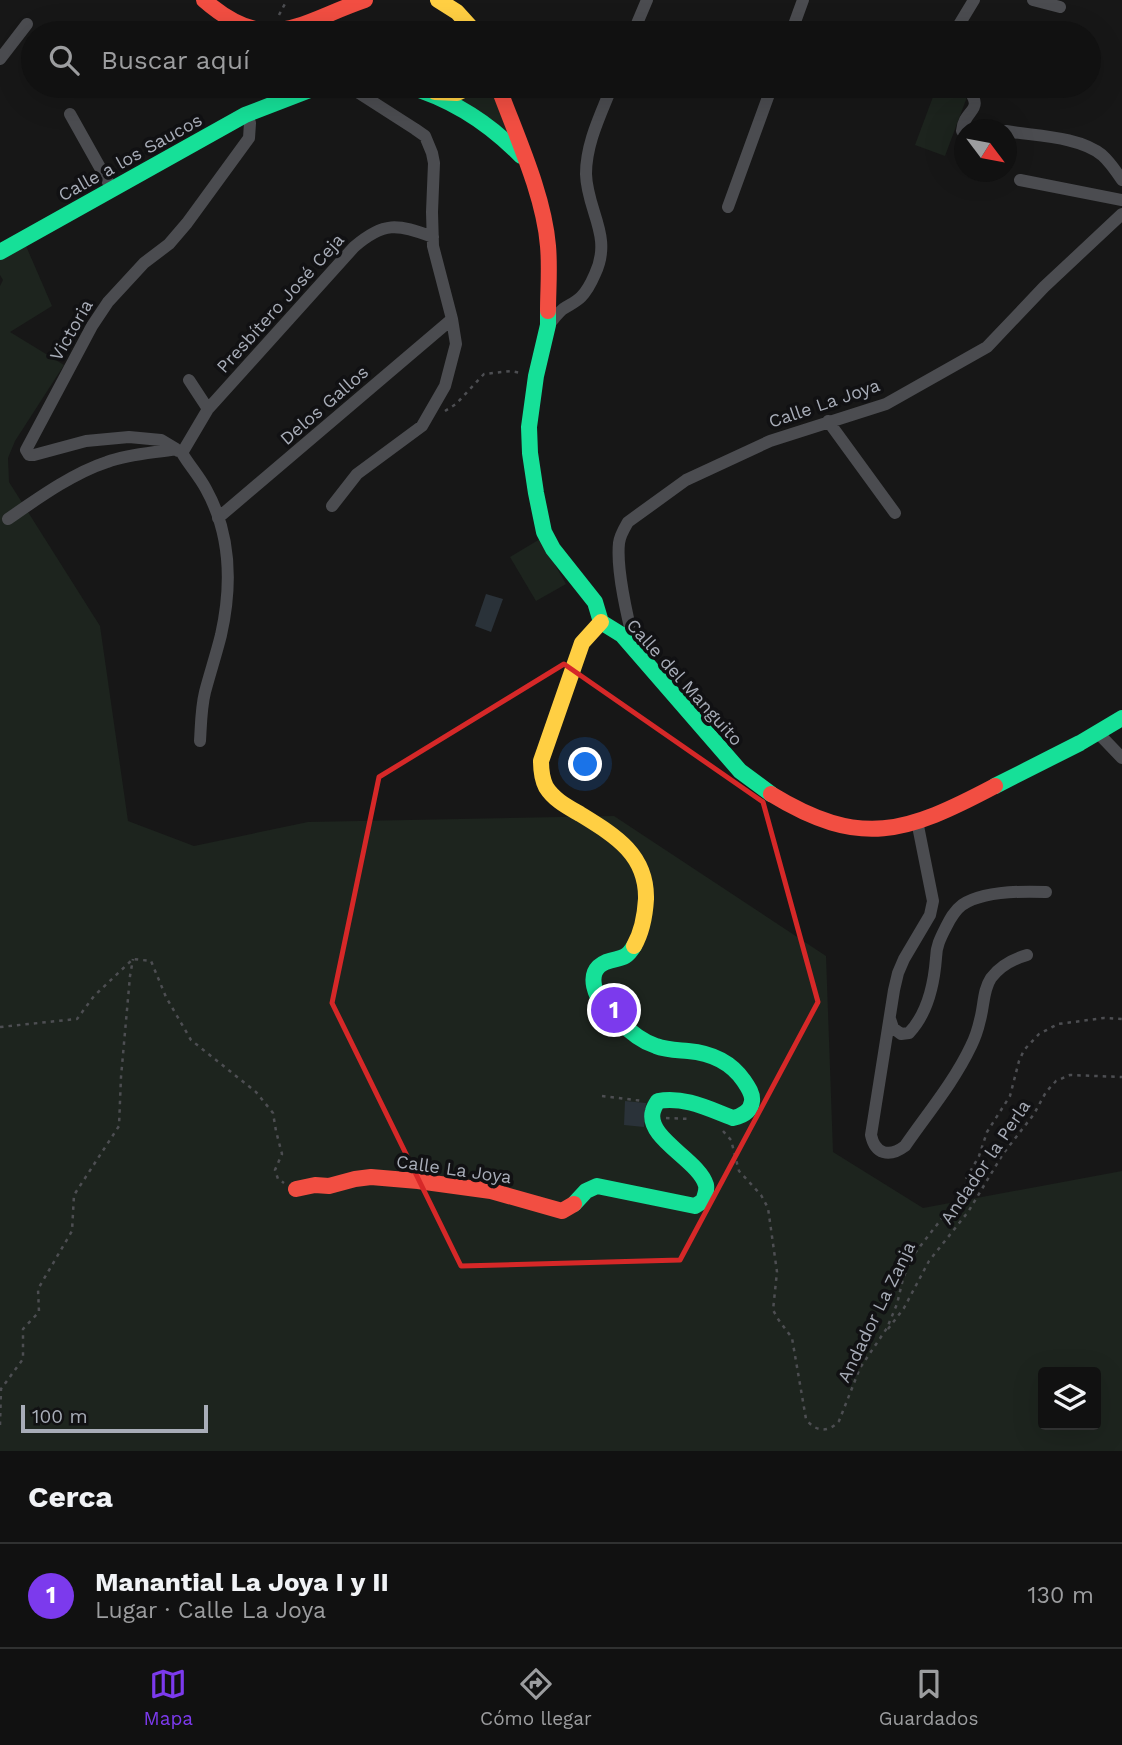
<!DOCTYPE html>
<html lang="es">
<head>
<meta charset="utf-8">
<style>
  :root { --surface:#111; --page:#1e1f1f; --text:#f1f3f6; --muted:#9c9d9f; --line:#303131; --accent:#7c3aed }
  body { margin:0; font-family:"Work Sans",sans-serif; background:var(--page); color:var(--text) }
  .controls { position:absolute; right:21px; bottom:21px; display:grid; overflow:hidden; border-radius:7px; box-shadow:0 7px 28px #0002 }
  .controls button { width:63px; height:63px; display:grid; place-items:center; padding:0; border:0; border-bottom:2px solid var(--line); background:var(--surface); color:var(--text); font:35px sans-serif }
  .compass { position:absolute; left:954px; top:119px; width:63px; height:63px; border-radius:50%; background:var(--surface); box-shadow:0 7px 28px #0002; rotate:122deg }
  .scale { position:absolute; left:21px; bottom:18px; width:187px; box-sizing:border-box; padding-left:7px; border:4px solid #a8adb8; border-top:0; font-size:19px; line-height:24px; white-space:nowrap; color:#a8adb8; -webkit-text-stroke:5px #111113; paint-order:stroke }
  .you { position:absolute; left:586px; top:765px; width:24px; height:24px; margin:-18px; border:5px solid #fff; border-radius:50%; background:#1a73e8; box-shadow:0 0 0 10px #1a73e833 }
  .badge { display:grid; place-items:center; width:46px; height:46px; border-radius:50%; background:var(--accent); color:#fff; font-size:23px; font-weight:700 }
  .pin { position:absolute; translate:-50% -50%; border:4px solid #fff; box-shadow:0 2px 7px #0006 }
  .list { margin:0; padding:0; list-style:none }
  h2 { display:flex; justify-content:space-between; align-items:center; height:91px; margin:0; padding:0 28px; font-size:30px }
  h2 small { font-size:23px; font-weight:400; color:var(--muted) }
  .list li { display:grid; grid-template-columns:46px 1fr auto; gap:21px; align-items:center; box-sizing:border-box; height:105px; padding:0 28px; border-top:2px solid var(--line) }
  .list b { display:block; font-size:26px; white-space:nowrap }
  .list p { margin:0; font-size:23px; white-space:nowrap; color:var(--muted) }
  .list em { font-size:23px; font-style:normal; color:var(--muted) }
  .icon { flex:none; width:38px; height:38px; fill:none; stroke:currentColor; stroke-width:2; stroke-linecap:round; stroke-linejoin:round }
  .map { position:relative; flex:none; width:1122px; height:1451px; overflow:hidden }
  .search { position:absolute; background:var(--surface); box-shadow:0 7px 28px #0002; left:21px; right:21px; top:21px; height:77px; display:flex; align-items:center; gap:18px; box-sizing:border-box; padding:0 24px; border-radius:38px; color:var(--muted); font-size:26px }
  .sheet { height:196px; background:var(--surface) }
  nav { display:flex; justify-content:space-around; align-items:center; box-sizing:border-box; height:98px; border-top:2px solid var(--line); background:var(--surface); font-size:19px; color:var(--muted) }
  nav a { display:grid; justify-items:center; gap:4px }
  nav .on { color:var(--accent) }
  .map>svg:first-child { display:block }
  .green { fill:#1d241e; fill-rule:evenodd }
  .water { fill:#2a3239 }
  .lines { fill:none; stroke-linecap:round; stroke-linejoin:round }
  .path { stroke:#4d4e52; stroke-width:2.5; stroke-dasharray:3.5 5; stroke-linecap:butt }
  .street { stroke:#4b4c50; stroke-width:12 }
  .fast { stroke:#16e098; stroke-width:16 }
  .slow { stroke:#ffcf43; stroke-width:16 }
  .jam { stroke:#f24e42; stroke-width:16 }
  .marked { fill:none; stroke:#d62828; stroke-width:5; stroke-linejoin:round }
  .labels { text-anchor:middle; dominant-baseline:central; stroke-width:7; stroke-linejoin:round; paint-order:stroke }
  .street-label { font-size:18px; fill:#a8adb8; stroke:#111113 }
</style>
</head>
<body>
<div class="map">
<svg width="1122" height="1451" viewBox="0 0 1122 1451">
  <rect width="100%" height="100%" fill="#171717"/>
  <path class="green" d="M 488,86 L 492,86 L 513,141 L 453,98 Z
    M 937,86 L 967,97 L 945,156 L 915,145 Z
    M 23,239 L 52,306 L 10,332 L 64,365 L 15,441 L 8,458 L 9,482 L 100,626 L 128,821 L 194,846 L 308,822 L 614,816 L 826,956 L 833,1152 L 923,1208 L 1122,1171 L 1122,1451 L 0,1451 L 0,286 L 3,280 L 0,275 L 0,251 ZM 1043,1372 L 1096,1372 L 1096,1425 L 1043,1425 Z
    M 540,539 L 566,584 L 536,601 L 510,557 Z"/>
  <path class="water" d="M 486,594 L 503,599 L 491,632 L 475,626 Z
    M 625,1101 L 646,1103 L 644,1127 L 624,1125 Z"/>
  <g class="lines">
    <path class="path" d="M 279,15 L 287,0
      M 445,411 L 456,404 L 484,374 L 511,371 L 521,373
      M 0,1027 L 77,1019 L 94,996 L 133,959 L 151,961 L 166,997 L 191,1040 L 256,1092 L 273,1113 L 276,1131 L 282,1154 L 275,1170 L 278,1179 L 284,1183
      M 602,1096 L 643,1101
      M 666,1118 L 691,1119
      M 723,1131 L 731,1140 L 739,1171 L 761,1195 L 768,1208 L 777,1272 L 773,1310 L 778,1319 L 792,1338 L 806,1419 C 815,1432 829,1433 839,1421 L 860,1368 L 887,1328 L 897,1304 L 903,1279 L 911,1258 L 943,1217 L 961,1203 L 964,1198 L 966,1179 L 979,1156 L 987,1132 L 1010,1096 L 1019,1061 L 1024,1050 L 1039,1034 L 1058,1024 L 1104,1018 L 1122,1019
      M 888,1329 L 904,1308 L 929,1261 L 968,1212 L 1003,1154 L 1034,1114 L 1046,1092 L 1056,1081 L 1070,1075 L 1122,1077
      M 0,1425 L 1,1389 L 23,1359 L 23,1329 L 39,1312 L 38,1289 L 72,1231 L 74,1195 L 119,1126 L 121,1077 L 130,976 L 133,959"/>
    <path class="street" d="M 1033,0 L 1060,7
      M 633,33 L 647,0
      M 791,33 L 803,0
      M 954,33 L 974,0
      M 0,59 L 27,24
      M 70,114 L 112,189
      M 1006,131 C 1034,136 1079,136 1102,155 C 1110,162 1116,171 1122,180
      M 964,133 L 962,131 C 964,107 987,113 966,86
      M 1020,180 L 1122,200
      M 728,207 L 772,86
      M 548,325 C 553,320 557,314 563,309 C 569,305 576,302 581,297 C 587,291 592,281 595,274 C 613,236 587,211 586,174 C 586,143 601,114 612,86
      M 189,380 L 208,409
      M 828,421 L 895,513
      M 176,449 L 161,440 L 129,437 L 86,441 L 34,455 L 29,455 L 26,450 L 92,326 L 108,302 L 144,263 L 169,244 L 187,223 L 249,138 L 250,123 L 245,115
      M 182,453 L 208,409 L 354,247 C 384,221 397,224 433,237
      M 182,453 C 189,465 199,476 206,489 C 231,534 232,586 221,635 C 216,655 210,673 205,692 C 201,708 201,725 200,741
      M 332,506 L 357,474 L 422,426 L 445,386 L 456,344 L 452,319 L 433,246 L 432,212 L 434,163 L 432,153 L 425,136 L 415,129 L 348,86
      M 218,518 L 452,319
      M 8,519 C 37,499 73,473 107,462 C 129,454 153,453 176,449 L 178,451
      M 635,648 C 628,620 616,571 619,543 C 620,535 624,529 628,522 L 686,480 L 770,441 L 886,404 L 987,347 L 1044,287 L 1122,214
      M 1099,734 L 1122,758
      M 917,821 L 933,901 L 930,915 L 904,959 L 898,973 L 894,990 L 871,1135 C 875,1154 889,1158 905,1146 C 927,1114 954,1082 971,1046 C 975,1038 978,1029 980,1020 C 984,1006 983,990 991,978 C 1000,966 1013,959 1027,955
      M 890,1019 L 893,1028 L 901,1034 L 909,1033 C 928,1013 934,984 936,958 C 936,946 941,937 946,927 C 950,919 954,911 962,905 C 983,891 1022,891 1046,892"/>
    <path class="fast" d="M 407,86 C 452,99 488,122 521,156
      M 0,252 L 245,115 L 320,86
      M 548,311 L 548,325 L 536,376 L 529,427 L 530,453 L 536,493 L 544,532 L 553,549 L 595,602 L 601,622 L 622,635 L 740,771 L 771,794
      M 995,786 L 1080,743 L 1122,718
      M 574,1204 L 586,1191 L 597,1186 L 695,1206 L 703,1201 C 705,1196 707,1190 706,1185 C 699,1160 645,1138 653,1111 C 654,1107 656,1104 658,1101 C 684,1096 709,1109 733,1118 C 742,1116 751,1112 752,1101 C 753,1094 748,1087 744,1081 C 731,1062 711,1053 688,1051 C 677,1050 666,1050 656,1046 C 641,1041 630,1032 620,1021 L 613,1022 L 610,1020 C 601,1004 580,973 606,962 C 620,957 625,961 634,946"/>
    <path class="slow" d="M 438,0 L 457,12 L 476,33
      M 435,92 L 457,93 L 472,86
      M 601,622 L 582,643 L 541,761 C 541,770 542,779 546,787 C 554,800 568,807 580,814 C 614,835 647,854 646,899 C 645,916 642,932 634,946"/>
    <path class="jam" d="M 204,0 C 268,56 298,23 365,0
      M 498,86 C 516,135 544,195 548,246 C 550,268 548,290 548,311
      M 771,794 C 861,849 906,833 995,786
      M 296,1189 L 315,1185 L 329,1186 L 355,1179 L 371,1177 L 418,1181 L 491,1191 L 562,1211 L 574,1204"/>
  </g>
  <path class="marked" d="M 564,664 L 763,802 L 818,1002 L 680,1260 L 461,1266 L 332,1003 L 379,777 Z"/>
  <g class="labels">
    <g class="street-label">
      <text transform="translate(130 157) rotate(-29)">Calle a los Saucos</text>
      <text transform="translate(280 303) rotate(-48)">Presbítero José Ceja</text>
      <text transform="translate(71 330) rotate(-60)">Victoria</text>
      <text transform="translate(824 403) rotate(-19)">Calle La Joya</text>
      <text transform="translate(324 405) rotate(-41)">Delos Gallos</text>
      <text transform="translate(685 682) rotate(48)">Calle del Manguito</text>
      <text transform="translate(985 1162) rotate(-56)">Andador la Perla</text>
      <text transform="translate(454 1169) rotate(8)">Calle La Joya</text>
      <text transform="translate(876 1312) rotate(-64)">Andador La Zanja</text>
    </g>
  </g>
</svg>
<div class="controls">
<button><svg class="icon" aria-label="layers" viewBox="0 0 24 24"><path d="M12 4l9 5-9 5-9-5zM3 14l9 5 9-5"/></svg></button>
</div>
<svg class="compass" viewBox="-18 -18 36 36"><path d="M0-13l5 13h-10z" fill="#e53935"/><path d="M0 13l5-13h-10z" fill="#9c9d9f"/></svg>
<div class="scale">100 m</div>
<div class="you"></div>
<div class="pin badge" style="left:614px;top:1010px">1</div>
<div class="search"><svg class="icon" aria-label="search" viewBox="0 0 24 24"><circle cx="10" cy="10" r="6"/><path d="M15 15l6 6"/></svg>Buscar aquí</div>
</div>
<section class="sheet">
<h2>Cerca<small></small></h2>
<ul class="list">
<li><span class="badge">1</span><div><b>Manantial La Joya I y II</b><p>Lugar · Calle La Joya</p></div><em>130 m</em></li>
</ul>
</section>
<nav>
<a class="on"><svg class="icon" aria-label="map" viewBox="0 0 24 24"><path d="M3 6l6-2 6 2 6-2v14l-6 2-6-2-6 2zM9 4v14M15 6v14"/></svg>Mapa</a>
<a><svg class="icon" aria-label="directions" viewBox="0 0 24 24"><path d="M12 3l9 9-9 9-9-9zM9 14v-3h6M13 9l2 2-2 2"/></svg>Cómo llegar</a>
<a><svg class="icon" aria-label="saved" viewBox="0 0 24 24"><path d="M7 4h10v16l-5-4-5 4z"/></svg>Guardados</a>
</nav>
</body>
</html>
